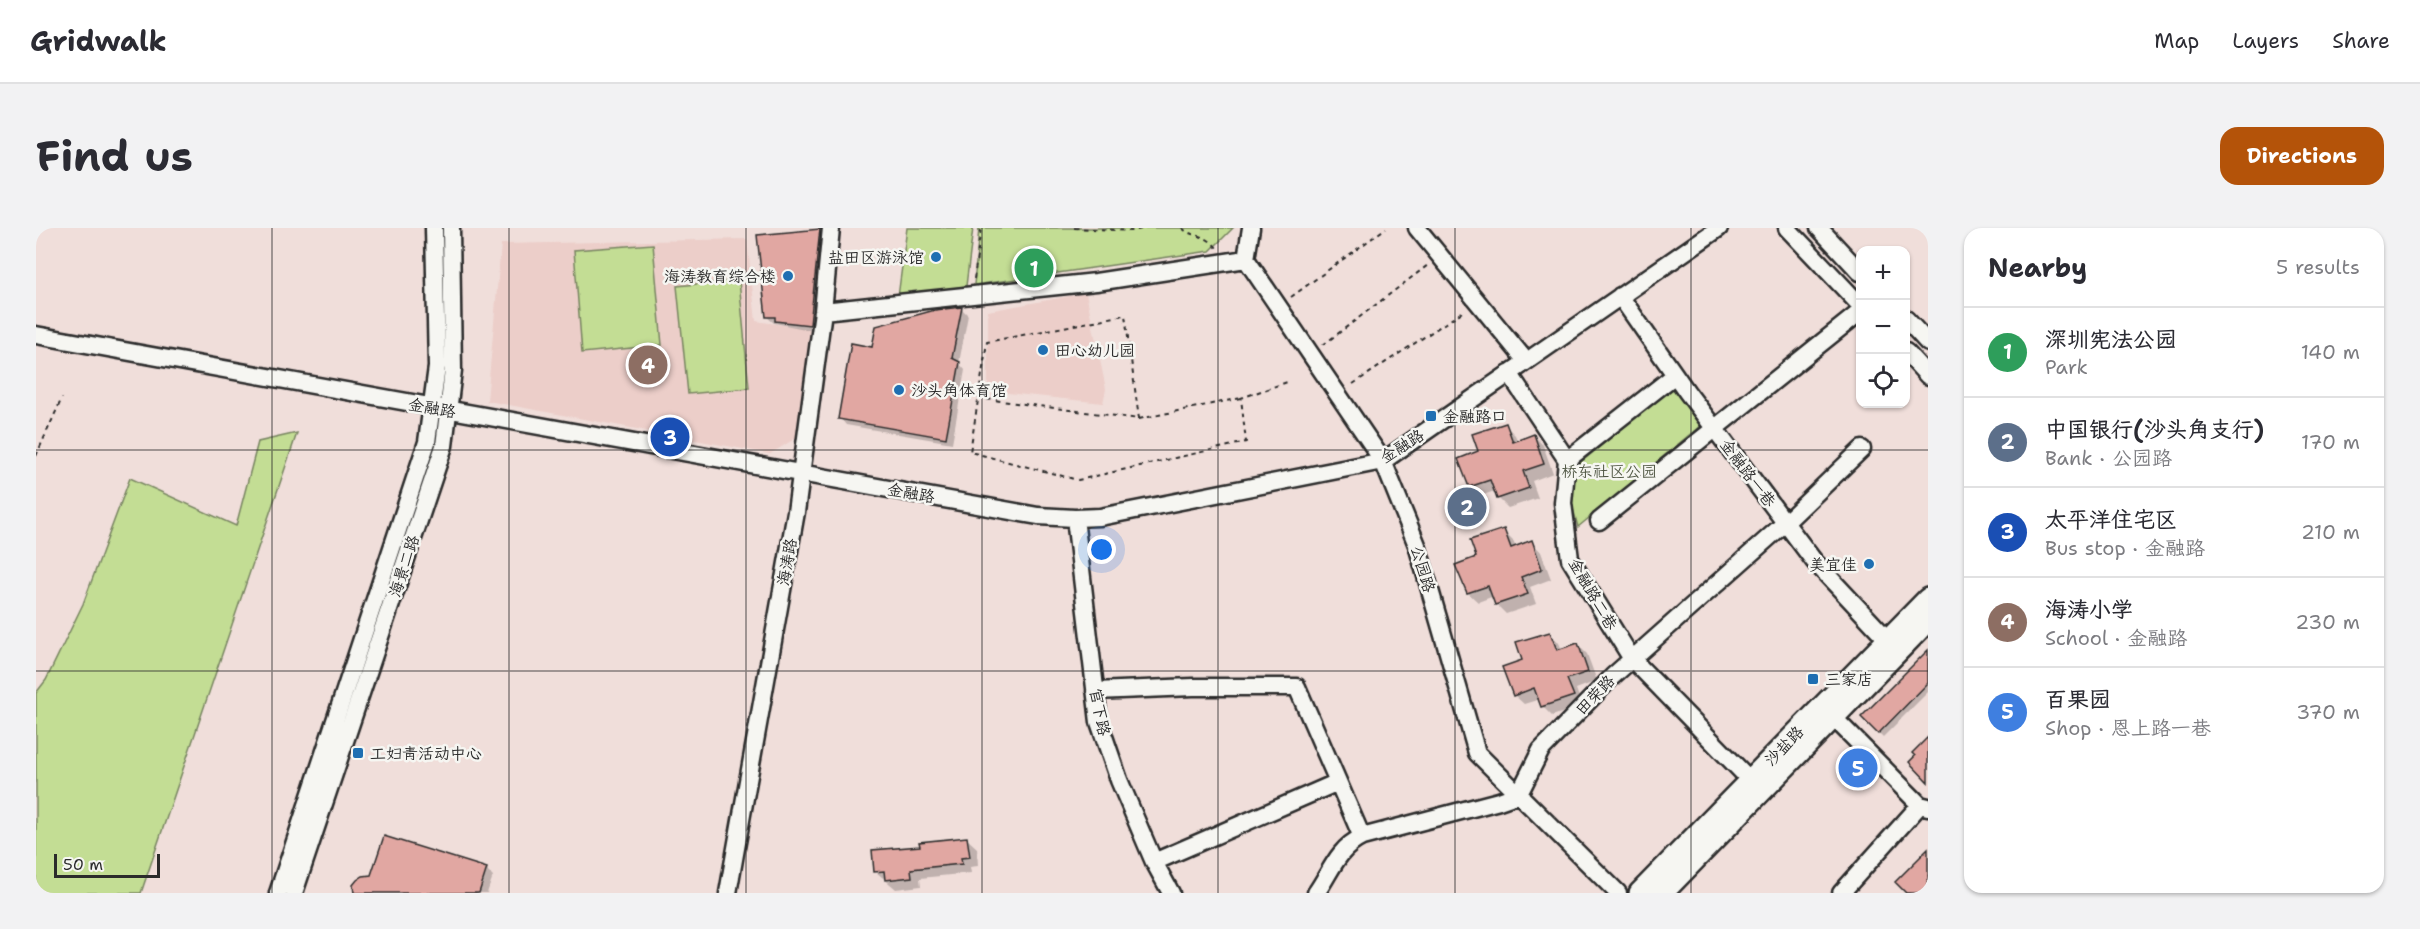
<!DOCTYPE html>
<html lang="en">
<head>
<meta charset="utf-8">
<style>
  :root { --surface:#fff; --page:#f2f2f3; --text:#2b2b33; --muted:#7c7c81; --line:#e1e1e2; --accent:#b45309 }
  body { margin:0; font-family:"Shantell Sans","LXGW WenKai TC",sans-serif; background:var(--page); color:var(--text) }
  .controls { position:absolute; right:18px; top:18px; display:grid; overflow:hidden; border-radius:12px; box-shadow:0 2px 4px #0004 }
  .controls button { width:54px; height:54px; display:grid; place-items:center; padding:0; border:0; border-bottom:2px solid var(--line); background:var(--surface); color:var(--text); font:30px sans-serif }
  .scale { position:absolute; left:18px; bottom:15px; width:106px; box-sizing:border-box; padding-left:6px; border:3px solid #2b2b2b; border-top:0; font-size:16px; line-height:21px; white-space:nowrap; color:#2b2b2b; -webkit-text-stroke:4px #f6f6f2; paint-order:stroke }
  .you { position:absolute; left:1066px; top:322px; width:21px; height:21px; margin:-15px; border:4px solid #fff; border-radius:50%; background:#1a73e8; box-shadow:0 0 0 9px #1a73e833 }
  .badge { display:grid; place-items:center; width:39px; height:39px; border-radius:50%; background:var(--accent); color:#fff; font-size:20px; font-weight:700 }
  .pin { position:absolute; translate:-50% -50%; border:3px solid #fff; box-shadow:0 2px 6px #0006 }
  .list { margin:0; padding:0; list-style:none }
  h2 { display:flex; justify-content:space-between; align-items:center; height:78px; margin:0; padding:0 24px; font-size:26px }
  h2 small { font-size:20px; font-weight:400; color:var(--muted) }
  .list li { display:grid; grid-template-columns:39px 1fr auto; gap:18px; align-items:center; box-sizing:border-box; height:90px; padding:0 24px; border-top:2px solid var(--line) }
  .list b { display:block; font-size:22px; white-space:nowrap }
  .list p { margin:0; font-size:20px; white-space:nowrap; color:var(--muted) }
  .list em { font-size:20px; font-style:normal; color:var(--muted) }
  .icon { flex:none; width:33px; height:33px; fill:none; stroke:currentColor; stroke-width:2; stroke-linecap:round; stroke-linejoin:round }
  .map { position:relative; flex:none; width:1892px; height:665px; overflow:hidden; border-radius:18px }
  header { display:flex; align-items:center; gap:36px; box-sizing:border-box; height:84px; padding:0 30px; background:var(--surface); border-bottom:2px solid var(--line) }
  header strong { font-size:28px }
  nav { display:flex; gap:33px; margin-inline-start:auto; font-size:21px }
  .intro { display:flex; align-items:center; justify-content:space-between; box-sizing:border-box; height:144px; padding:0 36px }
  h1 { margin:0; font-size:42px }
  .button { padding:15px 27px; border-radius:18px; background:var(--accent); color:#fff; font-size:21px; font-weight:700 }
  main { display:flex; gap:36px; padding:0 36px }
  aside { flex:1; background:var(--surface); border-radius:18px; box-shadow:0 2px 4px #0004 }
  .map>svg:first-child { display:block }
  .built { fill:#eccec9 }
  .green { fill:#c3dd94; stroke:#778460; stroke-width:1.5 }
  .shadow { fill:#0003 }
  .building { fill:#e1a7a2; stroke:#2b2b2b; stroke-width:1.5 }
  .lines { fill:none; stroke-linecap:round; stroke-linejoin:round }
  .minor-casing { stroke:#2b2b2b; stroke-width:21 }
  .major-casing { stroke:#2b2b2b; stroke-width:26 }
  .path { stroke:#2b2b2b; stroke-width:2; stroke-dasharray:4.5 4.5; stroke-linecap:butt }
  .minor { stroke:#f6f6f2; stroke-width:16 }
  .major { stroke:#f6f6f2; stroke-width:21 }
  .grid { fill:none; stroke:#2b2b2b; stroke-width:1.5; stroke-opacity:0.55 }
  .poi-dot { fill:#1f6fb2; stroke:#f6f6f2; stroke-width:2 }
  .labels { text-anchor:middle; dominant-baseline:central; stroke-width:5; stroke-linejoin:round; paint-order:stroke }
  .poi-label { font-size:16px; fill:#2b2b2b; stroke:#f6f6f2; text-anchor:start }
  .street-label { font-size:16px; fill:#2b2b2b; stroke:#f6f6f2 }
  .park-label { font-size:16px; fill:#515845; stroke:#f6f6f2 }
</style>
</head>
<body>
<header>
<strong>Gridwalk</strong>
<nav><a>Map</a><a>Layers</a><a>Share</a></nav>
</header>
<div class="intro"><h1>Find us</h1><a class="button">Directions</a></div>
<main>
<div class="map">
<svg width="1892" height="665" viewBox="0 0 1892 665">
  <rect width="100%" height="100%" fill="#f0deda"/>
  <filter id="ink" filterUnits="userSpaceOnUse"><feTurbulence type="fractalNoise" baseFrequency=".0167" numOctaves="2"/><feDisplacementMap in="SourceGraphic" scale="12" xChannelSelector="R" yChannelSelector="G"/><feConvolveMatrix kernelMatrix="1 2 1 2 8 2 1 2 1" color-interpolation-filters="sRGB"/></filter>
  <g filter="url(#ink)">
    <path class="built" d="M 711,11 L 720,93 L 774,101 L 760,210 L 734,226 L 451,173 L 465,16 Z
      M 1050,65 L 1070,161 L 1067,175 L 952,163 L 952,83 Z"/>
    <path class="green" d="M 871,0 L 937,0 L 930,58 L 862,69 Z
      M 943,0 L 1197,0 L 1174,23 L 938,57 Z
      M 617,16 L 626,117 L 546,125 L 538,22 Z
      M 703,52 L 713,160 L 652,166 L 641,58 Z
      M 1637,159 L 1664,198 L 1542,299 L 1535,273 L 1539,239 Z
      M 261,205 L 105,665 L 0,665 L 0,465 L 10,452 L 47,376 L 94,250 L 200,298 L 222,214 Z"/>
    <path class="shadow" d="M 783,3 L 790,9 L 780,103 L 738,95 L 731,89 Z
      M 925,80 L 932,87 L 923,135 L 929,142 L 916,215 L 810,197 L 804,190 Z
      M 1469,197 L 1479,207 L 1482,214 L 1498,208 L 1507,217 L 1517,245 L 1496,253 L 1502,270 L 1472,280 L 1462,270 L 1459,263 L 1444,268 L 1434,259 L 1444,224 Z
      M 1467,303 L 1477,313 L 1480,320 L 1496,314 L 1505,324 L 1515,351 L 1494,359 L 1500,376 L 1470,386 L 1460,376 L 1458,368 L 1442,374 L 1432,365 L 1442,330 Z
      M 1514,405 L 1523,415 L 1526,422 L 1541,416 L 1551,426 L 1561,453 L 1540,461 L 1546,478 L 1516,488 L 1506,478 L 1504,471 L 1488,476 L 1478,467 L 1488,432 Z
      M 1892,428 L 1892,464 L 1847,509 L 1827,489 Z
      M 931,611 L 941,620 L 942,638 L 934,639 L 935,645 L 884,650 L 885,658 L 860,661 L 840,644 L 885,619 Z
      M 450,641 L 457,648 L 451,665 L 320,665 L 319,657 Z"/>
    <path class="building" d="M 784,1 L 774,97 L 739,93 L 739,89 L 730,89 L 721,7 Z
      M 926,79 L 916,130 L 924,134 L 910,210 L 802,191 L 815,115 L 836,119 L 840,98 L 899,82 Z
      M 1470,195 L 1477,214 L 1498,206 L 1508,236 L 1487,243 L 1493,260 L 1461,271 L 1454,252 L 1433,259 L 1422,231 L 1442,223 L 1436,206 Z
      M 1468,301 L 1475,320 L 1496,312 L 1506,341 L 1485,349 L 1492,366 L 1459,377 L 1452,358 L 1431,365 L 1419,337 L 1440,329 L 1434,312 Z
      M 1514,404 L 1521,422 L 1542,415 L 1552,444 L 1531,451 L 1538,468 L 1505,479 L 1498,460 L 1477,468 L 1466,439 L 1486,432 L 1480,414 Z
      M 1892,422 L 1892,455 L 1842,506 L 1825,489 Z
      M 1892,509 L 1892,554 L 1873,534 L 1879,528 L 1876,525 Z
      M 348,608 L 451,640 L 443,665 L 318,665 L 317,657 L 321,652 L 327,648 L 335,647 Z
      M 931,609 L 934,629 L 925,630 L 926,636 L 875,641 L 876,649 L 849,652 L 848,643 L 838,644 L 836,622 L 884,618 L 883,614 Z
      M 1892,621 L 1892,665 L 1870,665 L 1859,654 Z"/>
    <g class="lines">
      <defs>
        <path id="minor" d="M 1215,0 L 1210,31 L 1347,233 L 1381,317 L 1441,525 L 1582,665
          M 1381,0 L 1490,133
          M 1751,0 L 1824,77
          M 1783,0 L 1824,44
          M 1584,68 L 1651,164 L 1778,333 L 1852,412
          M 787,83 L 1060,54 L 1210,31
          M 1870,91 L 1892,115
          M 0,107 L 1002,288 L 1039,290 L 1064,289 L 1347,233 L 1683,0
          M 1870,124 L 1892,148
          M 1473,145 L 1531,232 L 1527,275 L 1534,331 L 1596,431 L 1714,552
          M 1531,232 L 1639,147
          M 1039,290 L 1063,494 L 1083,552 L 1118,634 L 1135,665
          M 1563,293 L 1824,84
          M 1059,463 L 1157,459 L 1261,459 L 1326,609
          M 1797,489 L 1884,577 L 1892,579
          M 1118,634 L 1302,554
          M 242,665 L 391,214 L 401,139 L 398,0
          M 258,665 L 408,218 L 417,142 L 415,0
          M 692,665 L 760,284 L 787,83 L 795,0
          M 1280,665 C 1295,644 1301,621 1326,609 L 1463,573 L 1483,566 L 1505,522 L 1577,448 L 1749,295 L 1826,221
          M 1805,665 L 1884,577"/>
        <path id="major" d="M 1604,665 L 1892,371
          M 1626,665 L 1892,392"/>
      </defs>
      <use href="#minor" class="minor-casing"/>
      <use href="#major" class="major-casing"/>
      <path class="path" d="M 1038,0 L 1097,3 L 1109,0
        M 1146,0 C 1158,11 1168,4 1181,20
        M 938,51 L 945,0
        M 1255,69 L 1350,0
        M 1287,117 L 1392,37
        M 1317,156 L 1429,82
        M 942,170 L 1103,191 L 1089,87 L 951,114 L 934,224 L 1042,252 L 1210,214 L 1205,170 L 1254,153
        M 1103,191 L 1205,170
        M 0,228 L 26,170"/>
      <use href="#minor" class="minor"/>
      <use href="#major" class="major"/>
    </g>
  </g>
  <path class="grid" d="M 236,0 L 236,665M 473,0 L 473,665M 710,0 L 710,665M 946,0 L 946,665M 1182,0 L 1182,665M 1419,0 L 1419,665M 1655,0 L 1655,665M 0,222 L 1892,222M 0,443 L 1892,443"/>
  <g class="poi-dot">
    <circle cx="900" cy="29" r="6"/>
    <circle cx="752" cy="48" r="6"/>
    <circle cx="1007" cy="122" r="6"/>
    <circle cx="863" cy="162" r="6"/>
    <rect x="1389" y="182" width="12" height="12" rx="3"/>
    <circle cx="1833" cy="336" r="6"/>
    <rect x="1771" y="445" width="12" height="12" rx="3"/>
    <rect x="316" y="519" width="12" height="12" rx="3"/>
  </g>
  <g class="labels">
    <g class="poi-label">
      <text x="888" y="29" text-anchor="end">盐田区游泳馆</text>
      <text x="740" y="48" text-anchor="end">海涛教育综合楼</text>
      <text x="1019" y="122">田心幼儿园</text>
      <text x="875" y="162">沙头角体育馆</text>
      <text x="1407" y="188">金融路口</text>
      <text x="1821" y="336" text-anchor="end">美宜佳</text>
      <text x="1789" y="451">三家店</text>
      <text x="334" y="525">工妇青活动中心</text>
    </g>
    <g class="street-label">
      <text transform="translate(396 180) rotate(10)">金融路</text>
      <text transform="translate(1366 218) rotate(-32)">金融路</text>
      <text transform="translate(1712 245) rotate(53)">金融路一巷</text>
      <text transform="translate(875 265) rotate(10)">金融路</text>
      <text transform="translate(751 334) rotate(-80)">海涛路</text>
      <text transform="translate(368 338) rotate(-72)">海景二路</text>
      <text transform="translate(1387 341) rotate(73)">公园路</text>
      <text transform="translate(1557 366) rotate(60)">金融路二巷</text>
      <text transform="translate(1559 467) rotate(-46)">田荣路</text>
      <text transform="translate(1064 484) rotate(79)">官下路</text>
      <text transform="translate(1748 518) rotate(-46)">沙盐路</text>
    </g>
    <g class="park-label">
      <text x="1573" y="243">桥东社区公园</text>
    </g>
  </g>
</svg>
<div class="controls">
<button>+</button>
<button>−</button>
<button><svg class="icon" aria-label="locate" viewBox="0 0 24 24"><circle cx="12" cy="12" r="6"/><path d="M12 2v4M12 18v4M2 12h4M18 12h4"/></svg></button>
</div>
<div class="scale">50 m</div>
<div class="you"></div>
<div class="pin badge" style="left:998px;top:40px;background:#2e9e5b">1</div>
<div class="pin badge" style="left:1431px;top:279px;background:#5c6f8a">2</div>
<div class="pin badge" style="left:634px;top:209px;background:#1a4fb4">3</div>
<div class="pin badge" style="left:612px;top:137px;background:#8d6e63">4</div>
<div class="pin badge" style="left:1822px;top:540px;background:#3f7fe0">5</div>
</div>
<aside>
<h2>Nearby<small>5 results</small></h2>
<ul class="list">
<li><span class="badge" style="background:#2e9e5b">1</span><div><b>深圳宪法公园</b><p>Park</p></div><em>140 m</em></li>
<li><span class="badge" style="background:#5c6f8a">2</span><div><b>中国银行(沙头角支行)</b><p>Bank · 公园路</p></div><em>170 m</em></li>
<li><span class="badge" style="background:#1a4fb4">3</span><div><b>太平洋住宅区</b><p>Bus stop · 金融路</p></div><em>210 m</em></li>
<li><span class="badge" style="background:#8d6e63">4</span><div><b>海涛小学</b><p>School · 金融路</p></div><em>230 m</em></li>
<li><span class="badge" style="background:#3f7fe0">5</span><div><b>百果园</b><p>Shop · 恩上路一巷</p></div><em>370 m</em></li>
</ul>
</aside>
</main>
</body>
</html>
